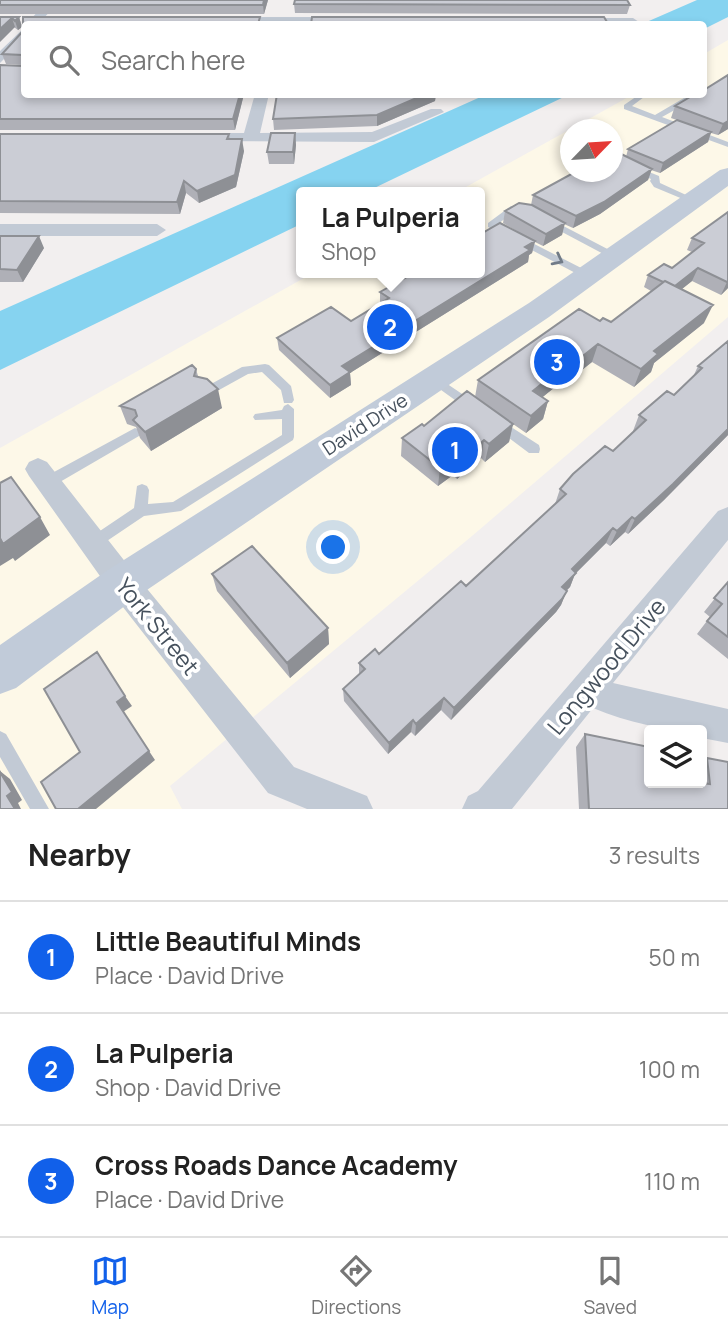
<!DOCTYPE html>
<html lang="en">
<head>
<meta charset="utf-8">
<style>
  :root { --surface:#fff; --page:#f2f2f2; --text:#222; --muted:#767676; --line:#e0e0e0; --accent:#1160ea }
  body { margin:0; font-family:Manrope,sans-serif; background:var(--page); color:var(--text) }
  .controls { position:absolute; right:21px; bottom:21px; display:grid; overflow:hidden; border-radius:7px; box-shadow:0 4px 10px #0003 }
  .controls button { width:63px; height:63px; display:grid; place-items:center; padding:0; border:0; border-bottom:2px solid var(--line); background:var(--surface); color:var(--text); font:35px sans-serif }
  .compass { position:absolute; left:560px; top:119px; width:63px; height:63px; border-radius:50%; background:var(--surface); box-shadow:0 4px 10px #0003; rotate:65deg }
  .you { position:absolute; left:334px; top:548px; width:24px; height:24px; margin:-18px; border:5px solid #fff; border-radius:50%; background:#1a73e8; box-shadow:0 0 0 10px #1a73e833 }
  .badge { display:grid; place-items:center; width:46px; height:46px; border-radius:50%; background:var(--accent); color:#fff; font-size:23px; font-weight:700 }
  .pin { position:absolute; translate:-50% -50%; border:4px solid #fff; box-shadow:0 2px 7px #0006 }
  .popup { position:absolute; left:296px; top:187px; width:189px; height:91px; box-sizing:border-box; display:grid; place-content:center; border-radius:7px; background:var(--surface); filter:drop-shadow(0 2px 5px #0005); font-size:23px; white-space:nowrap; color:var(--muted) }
  .popup b { font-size:26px; color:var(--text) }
  .popup::after { content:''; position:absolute; left:50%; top:100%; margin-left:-14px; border:14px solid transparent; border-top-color:var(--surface) }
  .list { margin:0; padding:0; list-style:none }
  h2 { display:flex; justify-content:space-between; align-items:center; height:91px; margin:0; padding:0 28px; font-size:30px }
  h2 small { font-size:23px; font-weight:400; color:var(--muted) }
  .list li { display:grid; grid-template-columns:46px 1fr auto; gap:21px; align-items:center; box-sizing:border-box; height:112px; padding:0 28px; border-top:2px solid var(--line) }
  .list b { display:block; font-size:26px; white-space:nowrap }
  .list p { margin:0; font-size:23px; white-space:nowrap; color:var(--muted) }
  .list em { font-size:23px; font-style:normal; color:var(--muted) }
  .icon { flex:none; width:38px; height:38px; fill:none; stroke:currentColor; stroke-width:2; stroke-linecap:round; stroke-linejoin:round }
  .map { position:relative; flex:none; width:728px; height:809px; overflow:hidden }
  .search { position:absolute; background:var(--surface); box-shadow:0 4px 10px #0003; left:21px; right:21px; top:21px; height:77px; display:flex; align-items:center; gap:18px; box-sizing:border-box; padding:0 24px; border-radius:7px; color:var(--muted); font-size:26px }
  .sheet { height:427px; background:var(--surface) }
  nav { display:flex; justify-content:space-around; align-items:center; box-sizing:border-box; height:98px; border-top:2px solid var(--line); background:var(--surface); font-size:19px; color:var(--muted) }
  nav a { display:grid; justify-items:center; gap:4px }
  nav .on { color:var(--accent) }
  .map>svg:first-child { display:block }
  .commercial { fill:#fdf8e8; fill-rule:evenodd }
  .water { fill:#86d3f0 }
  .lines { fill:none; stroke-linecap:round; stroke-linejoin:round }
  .service { fill:#c2cad5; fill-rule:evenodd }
  .minor { fill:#c2cad5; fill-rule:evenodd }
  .secondary { fill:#c1cbd9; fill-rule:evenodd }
  .wall { fill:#afb0b7 }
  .shaded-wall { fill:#8e9095 }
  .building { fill:#cbcdd5; stroke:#8e9095; stroke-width:2 }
  .oneway { stroke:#717b87 }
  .labels { text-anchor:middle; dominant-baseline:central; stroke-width:7; stroke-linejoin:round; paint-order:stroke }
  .street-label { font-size:19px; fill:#46515d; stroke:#fff }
  .near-street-label { font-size:23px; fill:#46515d; stroke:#fff }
</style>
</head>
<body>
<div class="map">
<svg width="728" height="809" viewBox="0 0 728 809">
  <rect width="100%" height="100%" fill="#f2efef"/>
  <path class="commercial" d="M 728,40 L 728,317 L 472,536 L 170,786 L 182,809 L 0,809 L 0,448 L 313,273 L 479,273 L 479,192 L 457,192 L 632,95 L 704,94 L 704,54 ZM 570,130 L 612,130 L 612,172 L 570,172 Z"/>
  <path class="water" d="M 697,0 L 728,0 L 728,17 L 704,29 L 704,24 L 642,24 Z
    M 485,95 L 568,95 L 366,192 L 301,192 L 301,224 L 0,370 L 0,311 Z"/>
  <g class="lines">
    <path class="service" d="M 640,94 L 648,94 L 632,106 L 655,115 L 684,98 L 681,94 L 688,94 L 692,99 L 691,101 L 662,117 L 728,142 L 728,147 L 624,109 L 624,105 Z
      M 612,157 L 659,176 L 660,183 L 697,200 L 690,202 L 654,187 L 650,181 L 651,179 L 612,162 Z
      M 511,206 L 525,211 L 520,214 L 513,212 L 497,225 L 591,273 L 591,277 L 583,277 L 488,227 L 488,223 Z
      M 550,219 L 617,254 L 619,256 L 617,258 L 611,258 L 547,224 L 545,222 Z
      M 265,364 L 269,365 L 291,386 L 294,400 L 292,403 L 284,403 L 281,390 L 262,372 L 248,374 L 210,395 L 206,396 L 200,392 L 202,389 L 242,367 Z
      M 434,375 L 474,402 L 476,405 L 474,408 L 466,408 L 430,382 L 428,379 Z
      M 288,404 L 294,409 L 294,437 L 293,440 L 181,511 L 144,516 L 98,547 L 93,549 L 88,547 L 86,543 L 88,539 L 134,508 L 137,486 L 142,484 L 147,486 L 149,490 L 148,504 L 173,502 L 282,435 L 282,419 L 255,420 L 253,417 L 255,414 L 282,410 L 284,406 Z
      M 497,418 L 539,445 L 540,449 L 539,453 L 529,453 L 493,426 L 491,423 L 493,420 Z
      M 135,428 L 139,430 L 141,433 L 139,436 L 53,486 L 48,487 L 43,486 L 41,482 L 43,478 Z
      M 0,731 L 6,734 L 49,809 L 30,809 L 0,757 Z"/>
    <path class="minor" d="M 49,0 L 61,0 L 38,24 L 26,24 Z
      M 346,17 L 352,21 L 350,24 L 228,24 L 222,21 L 228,17 Z
      M 571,18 L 633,18 L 639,22 L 575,24 L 569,21 Z
      M 24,28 L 24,39 L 0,63 L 0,51 Z
      M 255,94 L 269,94 L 260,133 L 372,132 L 431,109 L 441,109 L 444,112 L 374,142 L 191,141 L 191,135 L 197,133 L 244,133 Z
      M 0,224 L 157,224 L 166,230 L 157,236 L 0,236 Z
      M 38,458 L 47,462 L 134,573 L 294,767 L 367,796 L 373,809 L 307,809 L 268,793 L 112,593 L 29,476 L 25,469 L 29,462 Z
      M 728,507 L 728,540 L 613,683 L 728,709 L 728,743 L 702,738 L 702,730 C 662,730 629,723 593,708 L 512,809 L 462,809 L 468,796 L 478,791 L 718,511 Z"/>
    <path class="secondary" d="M 728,168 L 728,186 L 549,317 L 138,596 L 16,688 L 0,694 L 0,645 L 108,570 L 529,303 L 720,170 Z"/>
  </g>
  <path class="wall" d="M 0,0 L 268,0 L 264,14 L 0,14 Z
    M 294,4 L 630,5 L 627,14 L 295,13 Z
    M 0,17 L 19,17 L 22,27 L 18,30 Z
    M 607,22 L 607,24 L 311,24 Z
    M 23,31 L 24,94 L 244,94 L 235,130 L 0,130 L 0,65 L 22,66 L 22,65 L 6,64 L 2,54 Z
    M 277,94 L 436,94 L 435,101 L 377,126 L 274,130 L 273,119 Z
    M 695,94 L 728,129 L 718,135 L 711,133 L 708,142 L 660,173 L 651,170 L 648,180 L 600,214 L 573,228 L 564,224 L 562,235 L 543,246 L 535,242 L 532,253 L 529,255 L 528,262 L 350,373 L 351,385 L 330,398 L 279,350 L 277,338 L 351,321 L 380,304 L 380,292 L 525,236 L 503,223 L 505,211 L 531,205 L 533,195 L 626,157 L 628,149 L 691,125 L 671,118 L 675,106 Z
    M 295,133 L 296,145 L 294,164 L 269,164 L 267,152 Z
    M 0,134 L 229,134 L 230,139 L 244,151 L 236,187 L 199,203 L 186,193 L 180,214 L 0,213 Z
    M 728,212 L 728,288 L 721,295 L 692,281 L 682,289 L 704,323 L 654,363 L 651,372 L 634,387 L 592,362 L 568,381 L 565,379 L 542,397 L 548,401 L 543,419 L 526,433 L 513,424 L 509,442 L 485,462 L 481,458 L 457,479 L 453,475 L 438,486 L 401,456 L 402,438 L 475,397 L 478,380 L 600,321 L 611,322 L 651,291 L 644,287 L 648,275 L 672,268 L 692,252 L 687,250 L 692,238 Z
    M 0,236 L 44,248 L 23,282 L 0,282 Z
    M 728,341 L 728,435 L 664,500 L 628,534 L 625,532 L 610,546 L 606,543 L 575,574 L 570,587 L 566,591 L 561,605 L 556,612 L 451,720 L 441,710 L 415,736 L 411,732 L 388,754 L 344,701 L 343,689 L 359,674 L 359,663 L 379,654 L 466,586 L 555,504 L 560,489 L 613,451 L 634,432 L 633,431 L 639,415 L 674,395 L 693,377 L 698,366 Z
    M 196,369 L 198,376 L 222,408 L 151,451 L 140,438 L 136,427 L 127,424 L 120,406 Z
    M 212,574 L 328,628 L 329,644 L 290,678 L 217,591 Z
    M 728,582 L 728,659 L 697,634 L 710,617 L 704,612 Z
    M 585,734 L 649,783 L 702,783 L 702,763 L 707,758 L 728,809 L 579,809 L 576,747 Z"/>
  <path class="shaded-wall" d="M 264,0 L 268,0 L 264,14 L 263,5 Z
    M 19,17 L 22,27 L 18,30 L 15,21 Z
    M 12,18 L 15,27 L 0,42 L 0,29 Z
    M 240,94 L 244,94 L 235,130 L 233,119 Z
    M 426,94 L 436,94 L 435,101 L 377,126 L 377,115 Z
    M 728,121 L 728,129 L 718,135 L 723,124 Z
    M 711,132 L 708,142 L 660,173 L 663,163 Z
    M 295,133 L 296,145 L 294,164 L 293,152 Z
    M 242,139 L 244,151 L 236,187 L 199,203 L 197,191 Z
    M 652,169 L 648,180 L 600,214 L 573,228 L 576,216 Z
    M 184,181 L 186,193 L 180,214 L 177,202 Z
    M 565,223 L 562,235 L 543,246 L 546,234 Z
    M 39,236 L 44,248 L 23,282 L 17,270 Z
    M 535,241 L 532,253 L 529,255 L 528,262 L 350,373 L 351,385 L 330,398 L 330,385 L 342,366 Z
    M 698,268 L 692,281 L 668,300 L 673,287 Z
    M 728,281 L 728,288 L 721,295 L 727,282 Z
    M 713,305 L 704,323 L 654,363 L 651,372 L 634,387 L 641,369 L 654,351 Z
    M 598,344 L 592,362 L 568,381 L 574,363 Z
    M 570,361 L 565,379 L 528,409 L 533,391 Z
    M 218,389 L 222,408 L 151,451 L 145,432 Z
    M 548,401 L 543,419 L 526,433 L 531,416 Z
    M 513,424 L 509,442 L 485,462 L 489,444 Z
    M 728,429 L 728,435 L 664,500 L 628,534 L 635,519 Z
    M 484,440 L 481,458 L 457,479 L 460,461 Z
    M 455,457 L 453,475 L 438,486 L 440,468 Z
    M 40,517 L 50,535 L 15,561 L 13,558 L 0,566 L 0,541 Z
    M 632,517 L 625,532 L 610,546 L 617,531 Z
    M 613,528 L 606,543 L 575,574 L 570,587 L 556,601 L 562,587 L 572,569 Z
    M 567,591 L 561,605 L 556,612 L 451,720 L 454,708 Z
    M 328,628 L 329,644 L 290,678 L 287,663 Z
    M 125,696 L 132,706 L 123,712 L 155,760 L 96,809 L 78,809 L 117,702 Z
    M 444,698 L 441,710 L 415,736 L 416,724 Z
    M 413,720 L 411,732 L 388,754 L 389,743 Z
    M 0,771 L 10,779 L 22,800 L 18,803 L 21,809 L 15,809 L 7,796 Z"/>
  <path class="building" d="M 0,0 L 264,0 L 263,5 L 0,5 Z
    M 295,0 L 627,0 L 630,5 L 294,4 Z
    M 0,17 L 19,17 L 15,21 L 12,18 L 0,29 Z
    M 23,17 L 260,17 L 258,24 L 24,24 L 24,94 L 240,94 L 233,119 L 0,119 L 0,65 L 22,66 L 22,55 L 2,54 L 23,31 Z
    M 312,17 L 604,17 L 607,22 L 595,22 L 595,24 L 311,24 Z
    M 728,75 L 728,121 L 723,124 L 675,106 L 695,94 L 704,94 L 704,90 Z
    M 277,94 L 426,94 L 377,115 L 273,119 Z
    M 677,120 L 711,132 L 663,163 L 628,149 Z
    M 271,133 L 295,133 L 293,152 L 267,152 Z
    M 0,134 L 229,134 L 227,139 L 242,139 L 235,175 L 197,191 L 184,181 L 177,202 L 0,201 Z
    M 613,150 L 652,169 L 604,202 L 576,216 L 533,195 L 575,172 L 612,172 Z
    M 519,203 L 532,205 L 565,223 L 546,234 L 505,211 Z
    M 728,212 L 728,281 L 727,282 L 698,268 L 675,286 L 665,281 L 663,282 L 648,275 L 664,264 L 672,268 L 704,243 L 692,238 Z
    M 500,223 L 535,241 L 525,247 L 530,250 L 342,366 L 350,372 L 330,385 L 277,338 L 331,307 L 351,321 L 389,298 L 380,292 L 414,273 L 479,273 L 479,235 Z
    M 0,236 L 39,236 L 17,270 L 0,269 Z
    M 665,281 L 713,305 L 654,351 L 658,354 L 641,369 L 598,344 L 574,363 L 570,361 L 533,391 L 548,401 L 531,416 L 478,380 L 579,309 L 600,321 L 603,318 L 611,322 Z
    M 728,341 L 728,429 L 673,484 L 635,519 L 632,517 L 617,531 L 613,528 L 572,569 L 576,573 L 562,587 L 567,591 L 562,599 L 454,708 L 444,698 L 416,724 L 413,720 L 389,743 L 343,689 L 365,669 L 359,663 L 375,649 L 379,654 L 461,581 L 466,586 L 566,494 L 560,489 L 573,474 L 605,446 L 613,451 L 646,420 L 639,415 L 667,391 L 674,395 L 702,368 L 698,366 Z
    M 192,365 L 196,369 L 194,376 L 207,379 L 218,389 L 145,432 L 133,420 L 137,416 L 135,410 L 120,406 Z
    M 467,391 L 513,424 L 489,444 L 484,440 L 460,461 L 455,457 L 440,468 L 402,438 L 422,424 L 424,426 Z
    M 11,477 L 40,517 L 3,544 L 1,540 L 0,541 L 0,483 Z
    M 252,546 L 328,628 L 287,663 L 212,574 Z
    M 728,582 L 728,637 L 707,621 L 722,604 L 714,598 Z
    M 97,652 L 125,696 L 117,702 L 149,751 L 78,809 L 56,809 L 41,782 L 80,752 L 44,689 Z
    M 585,734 L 649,747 L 649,783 L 702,783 L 710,784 L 707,758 L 728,762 L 728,809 L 589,809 Z
    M 0,772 L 12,792 L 7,796 L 15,809 L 0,809 Z"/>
  <defs><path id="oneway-chevron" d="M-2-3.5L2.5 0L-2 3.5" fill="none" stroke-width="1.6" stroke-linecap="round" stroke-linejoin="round" transform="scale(1.75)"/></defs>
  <use class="oneway" href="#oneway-chevron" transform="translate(558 260) rotate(27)"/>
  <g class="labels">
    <g class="street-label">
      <text transform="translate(365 424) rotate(-33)">David Drive</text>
    </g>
    <g class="near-street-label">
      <text transform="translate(158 626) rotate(51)">York Street</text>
      <text transform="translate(606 666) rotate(-50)">Longwood Drive</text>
    </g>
  </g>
</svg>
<div class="controls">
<button><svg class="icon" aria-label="layers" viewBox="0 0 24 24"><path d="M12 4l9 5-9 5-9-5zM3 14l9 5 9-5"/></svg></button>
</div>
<svg class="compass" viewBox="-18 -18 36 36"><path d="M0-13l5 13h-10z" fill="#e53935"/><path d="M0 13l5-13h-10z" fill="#767676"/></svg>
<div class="you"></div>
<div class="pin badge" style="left:455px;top:450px">1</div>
<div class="pin badge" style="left:390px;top:327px">2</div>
<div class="popup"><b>La Pulperia</b>Shop</div>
<div class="pin badge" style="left:557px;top:362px">3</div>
<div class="search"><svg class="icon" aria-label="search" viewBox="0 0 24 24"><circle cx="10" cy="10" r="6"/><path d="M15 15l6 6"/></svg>Search here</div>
</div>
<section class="sheet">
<h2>Nearby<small>3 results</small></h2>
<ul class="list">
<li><span class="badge">1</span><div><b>Little Beautiful Minds</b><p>Place · David Drive</p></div><em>50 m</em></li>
<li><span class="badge">2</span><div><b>La Pulperia</b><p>Shop · David Drive</p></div><em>100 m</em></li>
<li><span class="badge">3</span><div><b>Cross Roads Dance Academy</b><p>Place · David Drive</p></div><em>110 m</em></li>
</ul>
</section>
<nav>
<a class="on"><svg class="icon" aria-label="map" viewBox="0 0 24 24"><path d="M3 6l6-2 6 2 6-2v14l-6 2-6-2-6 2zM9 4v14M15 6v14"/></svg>Map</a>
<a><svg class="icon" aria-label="directions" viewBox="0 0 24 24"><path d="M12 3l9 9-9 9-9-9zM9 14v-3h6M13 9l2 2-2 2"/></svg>Directions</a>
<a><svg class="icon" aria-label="saved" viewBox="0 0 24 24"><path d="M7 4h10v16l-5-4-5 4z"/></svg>Saved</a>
</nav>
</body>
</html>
